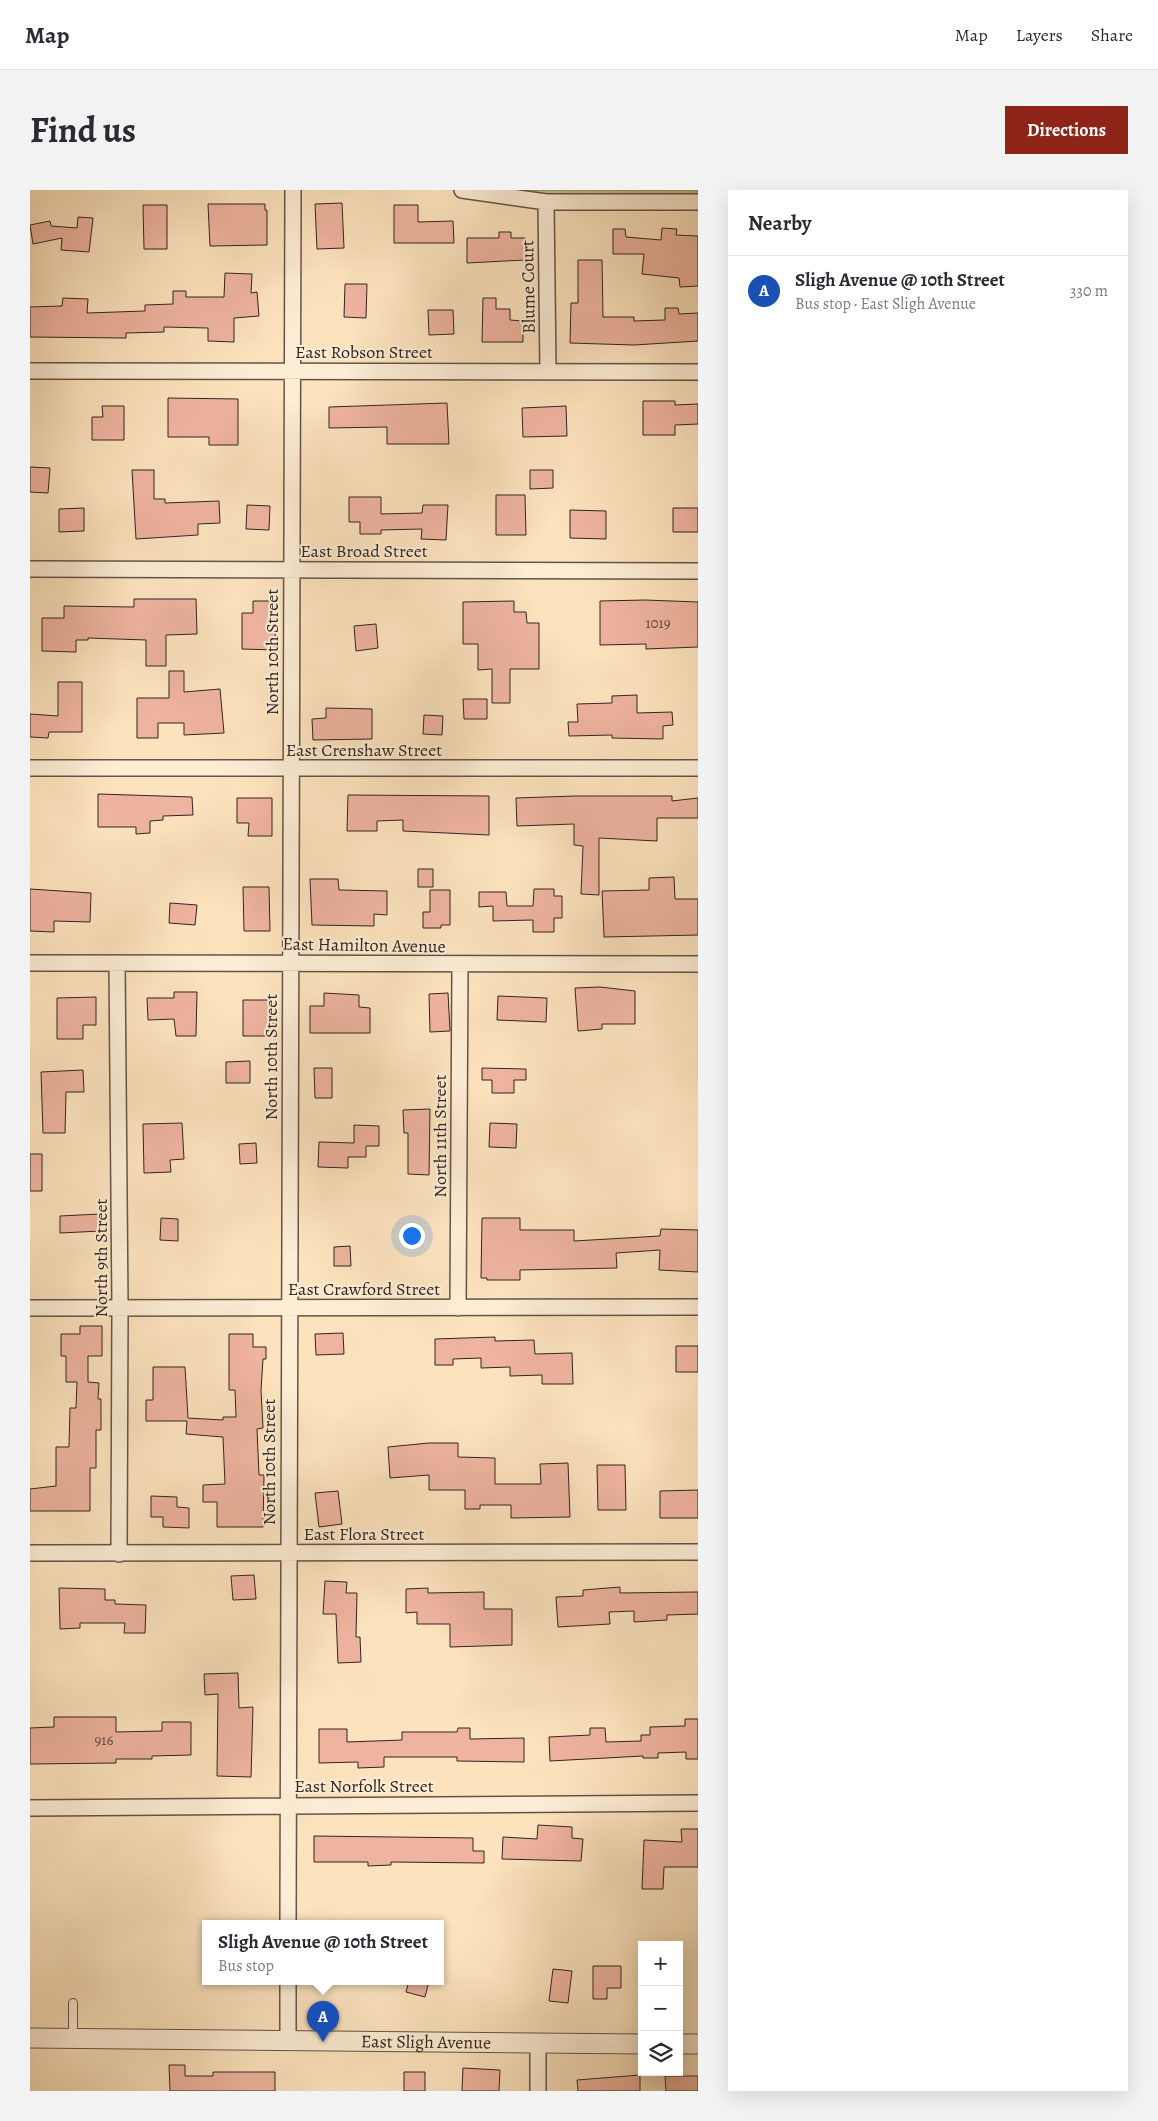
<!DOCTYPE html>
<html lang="en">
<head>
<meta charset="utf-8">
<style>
  :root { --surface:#fff; --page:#f2f2f3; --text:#2b2b33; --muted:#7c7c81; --line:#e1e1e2; --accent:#8f2418 }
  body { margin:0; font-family:Alegreya,serif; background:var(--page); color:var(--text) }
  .controls { position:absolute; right:15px; bottom:15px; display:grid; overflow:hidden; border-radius:0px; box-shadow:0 5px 20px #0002 }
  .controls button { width:45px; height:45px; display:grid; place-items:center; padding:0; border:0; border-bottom:1px solid var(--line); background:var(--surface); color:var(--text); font:25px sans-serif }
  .you { position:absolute; left:381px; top:1045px; width:18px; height:18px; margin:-12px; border:4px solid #fff; border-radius:50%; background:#1a73e8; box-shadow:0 0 0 8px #1a73e833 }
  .badge { display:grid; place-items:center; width:32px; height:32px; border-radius:50%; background:var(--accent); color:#fff; font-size:16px; font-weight:700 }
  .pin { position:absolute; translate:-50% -41px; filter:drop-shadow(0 1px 2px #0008) }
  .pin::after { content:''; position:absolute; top:26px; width:18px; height:15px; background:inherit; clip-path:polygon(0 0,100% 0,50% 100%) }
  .popup { position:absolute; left:172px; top:1730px; width:242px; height:65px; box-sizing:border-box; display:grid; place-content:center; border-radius:0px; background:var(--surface); filter:drop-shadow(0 1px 4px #0005); font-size:16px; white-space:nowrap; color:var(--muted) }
  .popup b { font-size:19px; color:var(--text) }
  .popup::after { content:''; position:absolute; left:50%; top:100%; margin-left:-10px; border:10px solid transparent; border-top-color:var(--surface) }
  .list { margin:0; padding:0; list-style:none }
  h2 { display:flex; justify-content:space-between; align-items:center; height:65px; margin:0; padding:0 20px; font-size:21px }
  h2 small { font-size:16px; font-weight:400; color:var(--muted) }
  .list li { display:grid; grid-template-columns:32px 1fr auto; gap:15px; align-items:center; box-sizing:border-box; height:70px; padding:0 20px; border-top:1px solid var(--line) }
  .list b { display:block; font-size:19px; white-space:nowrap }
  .list p { margin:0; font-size:16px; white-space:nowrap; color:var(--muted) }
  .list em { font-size:16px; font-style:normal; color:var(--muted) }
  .icon { flex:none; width:28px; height:28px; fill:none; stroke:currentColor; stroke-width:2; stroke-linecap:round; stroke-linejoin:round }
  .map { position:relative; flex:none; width:668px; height:1901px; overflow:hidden; border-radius:0px }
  header { display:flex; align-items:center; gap:30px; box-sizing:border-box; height:70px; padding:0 25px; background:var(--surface); border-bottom:1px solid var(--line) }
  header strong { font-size:24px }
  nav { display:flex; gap:28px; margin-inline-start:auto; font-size:18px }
  .intro { display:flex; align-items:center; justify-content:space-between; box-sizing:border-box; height:120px; padding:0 30px }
  h1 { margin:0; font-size:35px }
  .button { padding:12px 22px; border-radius:0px; background:var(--accent); color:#fff; font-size:18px; font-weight:700 }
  main { display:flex; gap:30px; padding:0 30px }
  aside { flex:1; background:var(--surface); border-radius:0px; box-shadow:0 5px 20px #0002 }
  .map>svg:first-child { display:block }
  .green { fill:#c2c38f; stroke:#7a7457 }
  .building { fill:#efb4a0; stroke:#31251f }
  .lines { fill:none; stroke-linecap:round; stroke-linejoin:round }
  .service-casing { stroke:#645447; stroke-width:10 }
  .minor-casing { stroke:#645447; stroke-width:18 }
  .tertiary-casing { stroke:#645447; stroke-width:21 }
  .service { stroke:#fdedd5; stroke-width:8 }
  .minor { stroke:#fdedd5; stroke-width:15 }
  .tertiary { stroke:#fdedd5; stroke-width:19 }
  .labels { text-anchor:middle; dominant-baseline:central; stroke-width:4; stroke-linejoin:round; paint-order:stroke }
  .number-label { font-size:15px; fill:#60493f }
  .street-label { font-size:18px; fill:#31251f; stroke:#fdedd5 }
</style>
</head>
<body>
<header>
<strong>Map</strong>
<nav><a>Map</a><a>Layers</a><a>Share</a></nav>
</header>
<div class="intro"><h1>Find us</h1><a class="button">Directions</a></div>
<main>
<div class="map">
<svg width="668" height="1901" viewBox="0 0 668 1901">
  <rect width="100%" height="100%" fill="#fce3be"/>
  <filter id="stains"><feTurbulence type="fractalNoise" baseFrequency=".004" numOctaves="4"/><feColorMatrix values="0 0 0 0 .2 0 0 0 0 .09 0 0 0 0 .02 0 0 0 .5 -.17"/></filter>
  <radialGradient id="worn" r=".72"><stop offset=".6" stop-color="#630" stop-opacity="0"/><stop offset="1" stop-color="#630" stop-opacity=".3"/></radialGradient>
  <path class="green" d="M 441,0 L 668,0 L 668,12 L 516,12 Z"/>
  <path class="building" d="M 312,13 L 314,58 L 287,59 L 285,14 Z
    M 178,14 L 235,14 L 235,20 L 237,20 L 237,55 L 180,56 Z
    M 113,15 L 137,15 L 137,59 L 114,59 Z
    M 364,15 L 388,15 L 388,32 L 423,31 L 424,53 L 364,53 Z
    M 48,27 L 63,28 L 59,62 L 31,60 L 32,48 L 3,54 L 0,35 L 20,31 L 21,36 L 47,38 Z
    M 632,38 L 647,39 L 646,45 L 668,46 L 668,96 L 650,97 L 649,88 L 612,84 L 614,64 L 583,64 L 583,39 L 595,39 L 596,47 L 631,50 Z
    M 469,42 L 481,42 L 481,48 L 495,48 L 495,70 L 437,73 L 437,48 L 469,48 Z
    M 548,70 L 572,70 L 573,127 L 604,127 L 604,131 L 635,130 L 635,118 L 648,118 L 649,124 L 668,123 L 668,151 L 604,155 L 540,153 L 541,113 L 548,113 Z
    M 195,83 L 222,84 L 221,103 L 227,102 L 229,126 L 204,128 L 204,152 L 178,151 L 178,138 L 134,137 L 134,142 L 96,143 L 96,148 L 0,147 L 0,117 L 32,116 L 33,108 L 58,109 L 57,123 L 115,121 L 115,115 L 143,114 L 143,101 L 156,101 L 156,107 L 194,107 Z
    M 315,94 L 337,94 L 336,128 L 314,127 Z
    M 453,108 L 466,108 L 466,119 L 480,119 L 480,130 L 493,131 L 493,152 L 452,152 Z
    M 398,120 L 423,120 L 424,144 L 399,145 Z
    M 138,208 L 208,209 L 208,255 L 179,255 L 179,247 L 138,247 Z
    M 613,211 L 645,211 L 645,215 L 668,214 L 668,234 L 645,235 L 645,245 L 613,245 Z
    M 417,213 L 419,254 L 357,254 L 357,237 L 299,238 L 299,217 Z
    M 72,216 L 94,216 L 94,250 L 62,250 L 62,227 L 73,227 Z
    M 536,216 L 537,246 L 493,247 L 492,218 Z
    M 0,277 L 20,278 L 18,303 L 0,302 Z
    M 102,280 L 124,280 L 124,309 L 135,309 L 135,313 L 189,311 L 190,333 L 168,334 L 168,345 L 106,349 Z
    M 500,280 L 523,280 L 523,298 L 500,299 Z
    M 466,305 L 495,305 L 496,345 L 466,345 Z
    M 319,307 L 351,307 L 351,324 L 392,323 L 393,315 L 418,315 L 416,350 L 391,349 L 392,339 L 351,340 L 351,344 L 330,344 L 330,332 L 319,332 Z
    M 217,315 L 240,316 L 239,340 L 216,339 Z
    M 54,318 L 54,341 L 29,342 L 29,319 Z
    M 643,318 L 668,318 L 668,342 L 643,342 Z
    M 540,320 L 576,321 L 576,349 L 540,348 Z
    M 104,409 L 166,409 L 167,444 L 136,445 L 136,476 L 116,476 L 116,450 L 58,448 L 58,450 L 46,450 L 46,462 L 12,461 L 12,428 L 34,428 L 34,416 L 104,417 Z
    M 615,410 L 668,412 L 668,457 L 616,459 L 616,454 L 570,455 L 570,411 Z
    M 223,411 L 246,411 L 245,460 L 212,459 L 212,423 L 223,423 Z
    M 484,411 L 484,422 L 496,422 L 497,433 L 509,433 L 509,479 L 480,479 L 480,513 L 462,513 L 462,479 L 448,480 L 448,454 L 433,454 L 433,412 Z
    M 346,434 L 348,458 L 326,461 L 324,436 Z
    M 139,481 L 154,481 L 154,502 L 190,499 L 194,543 L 154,545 L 154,533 L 128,533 L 128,548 L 107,548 L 107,508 L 139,508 Z
    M 28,492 L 52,492 L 52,542 L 19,542 L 18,548 L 0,547 L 0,524 L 28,526 Z
    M 607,505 L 607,523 L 642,522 L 643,535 L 633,536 L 633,549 L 582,548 L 582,545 L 539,546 L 538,532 L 548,532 L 547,514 L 582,513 L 582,506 Z
    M 433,509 L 457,509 L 457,529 L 434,529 Z
    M 296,518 L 342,519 L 342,549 L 283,550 L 282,529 L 296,528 Z
    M 394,525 L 413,526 L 412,545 L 393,544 Z
    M 68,604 L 162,607 L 163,625 L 133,626 L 133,630 L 120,631 L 120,643 L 106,644 L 106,637 L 68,637 Z
    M 318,605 L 459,606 L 459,645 L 373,641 L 373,630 L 347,631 L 347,641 L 317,641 Z
    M 545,606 L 642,606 L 642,611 L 668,608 L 668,628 L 627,628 L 627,651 L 569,648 L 569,705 L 551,704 L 553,656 L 544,655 L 544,634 L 487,636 L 486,608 Z
    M 207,608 L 242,608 L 242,646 L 218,646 L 219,633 L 207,633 Z
    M 388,679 L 403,679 L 403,697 L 388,697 Z
    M 644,687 L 645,709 L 668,709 L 668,745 L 574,747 L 572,701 L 619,700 L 619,688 Z
    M 280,689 L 308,689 L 309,700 L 357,701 L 357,725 L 344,724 L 344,736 L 282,735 Z
    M 213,697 L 239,697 L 240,741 L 214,741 Z
    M 0,699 L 61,703 L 60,732 L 24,731 L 24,742 L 0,741 Z
    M 504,699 L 524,699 L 524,706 L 532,706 L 532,728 L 524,728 L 524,742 L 503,742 L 503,730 L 463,731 L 463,716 L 449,717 L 449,702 L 476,702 L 477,716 L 503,716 Z
    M 400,700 L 420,700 L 420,735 L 411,735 L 411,738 L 393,738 L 393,722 L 400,722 Z
    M 140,713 L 167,715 L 165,735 L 139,733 Z
    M 570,797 L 605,801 L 605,834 L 572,834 L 572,839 L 548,841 L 545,798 Z
    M 144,802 L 167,802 L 166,846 L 146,846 L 144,829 L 118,830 L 117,808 L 144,808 Z
    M 294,803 L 329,805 L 329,817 L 340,818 L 340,843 L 280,843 L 280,816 L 294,816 Z
    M 418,803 L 420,841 L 400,842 L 399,804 Z
    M 468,806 L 517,808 L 516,832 L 467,830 Z
    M 66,807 L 66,835 L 53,835 L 53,849 L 27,849 L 27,808 Z
    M 213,810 L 244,810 L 243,846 L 213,846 Z
    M 220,871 L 220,893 L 196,893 L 196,872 Z
    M 284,878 L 302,878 L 302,908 L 285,908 Z
    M 452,878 L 496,879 L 496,890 L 484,890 L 484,903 L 462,903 L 462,890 L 452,890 Z
    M 53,880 L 54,902 L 36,902 L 35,943 L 13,943 L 11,882 Z
    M 400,919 L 399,985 L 378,984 L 378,943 L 374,943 L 373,920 Z
    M 152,933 L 154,969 L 140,970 L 141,982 L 114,983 L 113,934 Z
    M 460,933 L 487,934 L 486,958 L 459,957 Z
    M 324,935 L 349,936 L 349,956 L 336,956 L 336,967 L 318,967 L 318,978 L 288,977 L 289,952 L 324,953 Z
    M 226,953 L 227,973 L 210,974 L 209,954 Z
    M 0,964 L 12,964 L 12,1001 L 0,1001 Z
    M 70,1024 L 71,1041 L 30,1043 L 30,1026 Z
    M 131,1028 L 148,1029 L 148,1051 L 130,1050 Z
    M 452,1028 L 490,1028 L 490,1040 L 544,1040 L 544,1051 L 630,1046 L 631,1039 L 668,1040 L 668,1082 L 629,1080 L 630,1060 L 586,1063 L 587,1078 L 490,1080 L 490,1090 L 457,1090 L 457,1088 L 451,1088 Z
    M 320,1056 L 321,1076 L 304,1076 L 304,1057 Z
    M 50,1136 L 72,1136 L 72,1166 L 58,1166 L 58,1192 L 69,1193 L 68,1209 L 71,1209 L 71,1240 L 66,1240 L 66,1278 L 60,1278 L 60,1321 L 0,1321 L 0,1299 L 26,1296 L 26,1257 L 39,1257 L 40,1218 L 46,1218 L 47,1192 L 36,1192 L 36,1166 L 31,1166 L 31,1144 L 50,1144 Z
    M 313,1143 L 314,1164 L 286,1165 L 285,1144 Z
    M 199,1144 L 223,1144 L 223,1157 L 236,1157 L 236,1169 L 233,1169 L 231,1200 L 233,1238 L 227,1239 L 229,1285 L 234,1285 L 233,1337 L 187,1337 L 187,1312 L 173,1312 L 173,1295 L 195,1294 L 193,1247 L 156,1244 L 157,1231 L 116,1231 L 116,1210 L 123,1210 L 123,1177 L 155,1177 L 158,1228 L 193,1230 L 193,1227 L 206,1227 L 205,1200 L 199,1200 Z
    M 465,1147 L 465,1151 L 504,1150 L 505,1164 L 542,1163 L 543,1194 L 512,1194 L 512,1185 L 480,1186 L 480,1177 L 451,1178 L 451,1168 L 423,1169 L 423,1175 L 405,1175 L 405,1149 Z
    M 646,1156 L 668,1156 L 668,1182 L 646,1182 Z
    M 399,1253 L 428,1253 L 428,1267 L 465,1268 L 465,1294 L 511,1294 L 510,1274 L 538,1273 L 540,1327 L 481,1328 L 481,1315 L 450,1315 L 450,1319 L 435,1319 L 435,1300 L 399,1300 L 399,1285 L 360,1288 L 358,1257 Z
    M 567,1275 L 595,1275 L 596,1320 L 568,1320 Z
    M 668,1300 L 668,1328 L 630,1328 L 630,1301 Z
    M 308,1301 L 312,1334 L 289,1337 L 285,1303 Z
    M 121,1306 L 147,1307 L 147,1317 L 159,1318 L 159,1338 L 133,1337 L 133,1327 L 121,1327 Z
    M 224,1385 L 226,1409 L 203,1410 L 201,1386 Z
    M 295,1391 L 317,1392 L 316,1403 L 327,1403 L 326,1447 L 330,1447 L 331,1472 L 308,1473 L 306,1424 L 293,1424 Z
    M 590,1397 L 590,1403 L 668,1402 L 668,1424 L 637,1425 L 637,1430 L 604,1432 L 604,1421 L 579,1422 L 580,1434 L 528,1437 L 526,1407 L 553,1406 L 553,1400 Z
    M 29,1398 L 75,1399 L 75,1410 L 85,1410 L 85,1414 L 116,1415 L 115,1443 L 94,1443 L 95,1433 L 50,1433 L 50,1438 L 30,1439 Z
    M 398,1398 L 398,1403 L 454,1402 L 454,1419 L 482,1419 L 482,1455 L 420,1457 L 420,1434 L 387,1434 L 387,1422 L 376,1423 L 376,1399 Z
    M 208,1483 L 209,1518 L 223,1517 L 221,1587 L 187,1586 L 188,1504 L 175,1505 L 174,1484 Z
    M 24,1527 L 86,1527 L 86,1542 L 132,1541 L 132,1532 L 161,1532 L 161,1565 L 122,1566 L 122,1569 L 86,1569 L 86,1573 L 0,1574 L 0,1538 L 24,1537 Z
    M 655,1529 L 668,1529 L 668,1569 L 656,1569 L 656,1562 L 628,1563 L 628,1568 L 613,1568 L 613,1566 L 520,1571 L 519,1547 L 560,1545 L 560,1538 L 575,1538 L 576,1552 L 611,1551 L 611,1545 L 620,1545 L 620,1537 L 655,1536 Z
    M 428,1538 L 440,1538 L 440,1549 L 494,1548 L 494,1572 L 427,1571 L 427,1567 L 354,1567 L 354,1577 L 328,1578 L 328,1572 L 289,1573 L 289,1539 L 317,1539 L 317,1552 L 372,1550 L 372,1542 L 427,1542 Z
    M 508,1635 L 542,1637 L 542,1648 L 553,1649 L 551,1671 L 472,1669 L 473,1647 L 507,1649 Z
    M 651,1639 L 668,1639 L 668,1677 L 634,1677 L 633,1699 L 612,1699 L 614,1650 L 652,1652 Z
    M 284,1646 L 443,1648 L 443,1661 L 454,1661 L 454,1673 L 361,1672 L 361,1675 L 338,1676 L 338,1672 L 284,1672 Z
    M 563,1776 L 591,1776 L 591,1798 L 577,1798 L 577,1809 L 563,1809 Z
    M 523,1779 L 542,1781 L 538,1813 L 519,1811 Z
    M 379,1791 L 399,1791 L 395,1807 L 376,1802 Z
    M 139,1875 L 155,1875 L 155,1886 L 183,1886 L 183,1882 L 245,1882 L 245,1901 L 140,1901 Z
    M 433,1878 L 470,1880 L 469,1901 L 432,1901 Z
    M 374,1882 L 395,1882 L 395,1901 L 374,1901 Z
    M 610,1885 L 610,1901 L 548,1901 L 547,1890 Z
    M 635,1886 L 668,1886 L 668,1901 L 636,1901 Z"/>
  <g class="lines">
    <defs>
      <path id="service" d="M 43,1813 L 43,1848"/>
      <path id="minor" d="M 432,0 L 516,12 L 668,12
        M 516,12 L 518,181
        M 0,181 L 668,182
        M 0,379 L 668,381
        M 0,578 L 668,578
        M 0,773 L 668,774
        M 87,773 L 90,1118 L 89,1364
        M 0,1118 L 668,1117
        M 428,1118 L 430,775
        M 0,1363 L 668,1362
        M 0,1618 L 668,1613
        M 258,1733 L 263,0
        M 258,1791 L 258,1852
        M 508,1901 L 508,1854"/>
      <g id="tertiary">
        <path id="s1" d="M 0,1848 L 612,1854"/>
        <path d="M 649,1854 L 668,1854"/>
      </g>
    </defs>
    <use href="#service" class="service-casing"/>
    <use href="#minor" class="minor-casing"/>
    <use href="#tertiary" class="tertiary-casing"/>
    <use href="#service" class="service"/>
    <use href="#minor" class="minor"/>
    <use href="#tertiary" class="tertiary"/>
  </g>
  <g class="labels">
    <g class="number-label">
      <text x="628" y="433">1019</text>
      <text x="74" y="1550">916</text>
    </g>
    <g class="street-label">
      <text transform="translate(498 97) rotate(-91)">Blume Court</text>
      <text x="334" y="162">East Robson Street</text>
      <text x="334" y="361">East Broad Street</text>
      <text transform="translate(242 462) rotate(-90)">North 10th Street</text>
      <text x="334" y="560">East Crenshaw Street</text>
      <text transform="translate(334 755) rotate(1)">East Hamilton Avenue</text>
      <text transform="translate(241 867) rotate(-90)">North 10th Street</text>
      <text transform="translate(410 946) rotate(-90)">North 11th Street</text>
      <text transform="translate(71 1068) rotate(-90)">North 9th Street</text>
      <text x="334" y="1099">East Crawford Street</text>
      <text transform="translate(239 1272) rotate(-90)">North 10th Street</text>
      <text x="334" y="1344">East Flora Street</text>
      <text x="334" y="1596">East Norfolk Street</text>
      <text stroke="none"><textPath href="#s1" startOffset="396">East Sligh Avenue</textPath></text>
    </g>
  </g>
  <rect width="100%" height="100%" filter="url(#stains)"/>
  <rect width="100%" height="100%" fill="url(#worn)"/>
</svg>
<div class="controls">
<button>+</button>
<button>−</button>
<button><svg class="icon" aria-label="layers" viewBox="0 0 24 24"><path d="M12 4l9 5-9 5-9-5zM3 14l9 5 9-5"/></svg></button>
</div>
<div class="you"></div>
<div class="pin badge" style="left:293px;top:1852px;background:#1a4fb4">A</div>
<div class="popup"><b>Sligh Avenue @ 10th Street</b>Bus stop</div>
</div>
<aside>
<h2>Nearby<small></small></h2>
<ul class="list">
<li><span class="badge" style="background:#1a4fb4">A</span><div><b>Sligh Avenue @ 10th Street</b><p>Bus stop · East Sligh Avenue</p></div><em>330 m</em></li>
</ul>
</aside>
</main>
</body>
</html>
